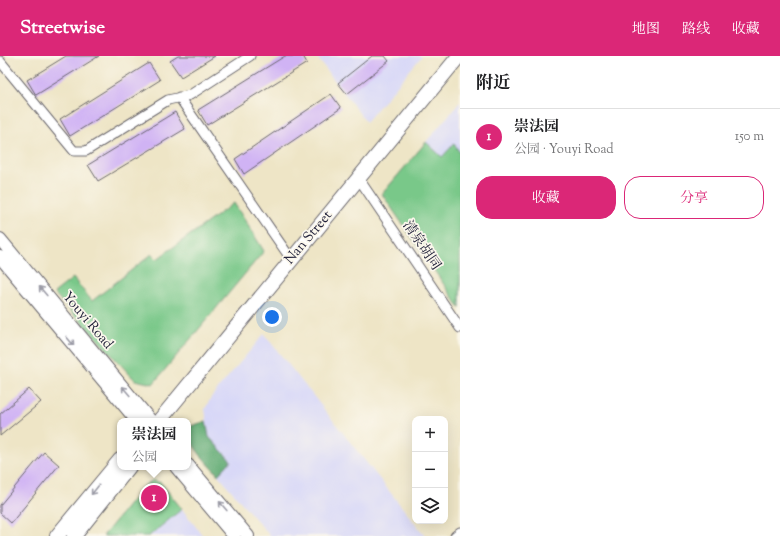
<!DOCTYPE html>
<html lang="zh">
<head>
<meta charset="utf-8">
<style>
  :root { --surface:#fff; --page:#f6f6f6; --text:#202124; --muted:#757577; --line:#e0e0e0; --accent:#db2777 }
  body { margin:0; font-family:"Sorts Mill Goudy","Noto Serif SC",serif; background:var(--page); color:var(--text) }
  .controls { position:absolute; right:12px; bottom:12px; display:grid; overflow:hidden; border-radius:8px; box-shadow:0 4px 16px #0002 }
  .controls button { width:36px; height:36px; display:grid; place-items:center; padding:0; border:0; border-bottom:1px solid var(--line); background:var(--surface); color:var(--text); font:20px sans-serif }
  .you { position:absolute; left:272px; top:261px; width:14px; height:14px; margin:-10px; border:3px solid #fff; border-radius:50%; background:#1a73e8; box-shadow:0 0 0 6px #1a73e833 }
  .badge { display:grid; place-items:center; width:26px; height:26px; border-radius:50%; background:var(--accent); color:#fff; font-size:13px; font-weight:700 }
  .pin { position:absolute; translate:-50% -50%; border:2px solid #fff; box-shadow:0 1px 4px #0006 }
  .popup { position:absolute; left:117px; top:362px; width:74px; height:52px; box-sizing:border-box; display:grid; place-content:center; border-radius:8px; background:var(--surface); filter:drop-shadow(0 1px 3px #0005); font-size:13px; white-space:nowrap; color:var(--muted) }
  .popup b { font-size:15px; color:var(--text) }
  .popup::after { content:''; position:absolute; left:50%; top:100%; margin-left:-8px; border:8px solid transparent; border-top-color:var(--surface) }
  .list { margin:0; padding:0; list-style:none }
  h2 { display:flex; justify-content:space-between; align-items:center; height:52px; margin:0; padding:0 16px; font-size:17px }
  h2 small { font-size:13px; font-weight:400; color:var(--muted) }
  .list li { display:grid; grid-template-columns:26px 1fr auto; gap:12px; align-items:center; box-sizing:border-box; height:56px; padding:0 16px; border-top:1px solid var(--line) }
  .list b { display:block; font-size:15px; white-space:nowrap }
  .list p { margin:0; font-size:13px; white-space:nowrap; color:var(--muted) }
  .list em { font-size:13px; font-style:normal; color:var(--muted) }
  .actions { display:flex; gap:8px; padding:12px 16px }
  .actions a { flex:1; padding:9px 0; border:1px solid var(--accent); border-radius:16px; text-align:center; font-size:14px; color:var(--accent) }
  .actions .main { background:var(--accent); color:#fff }
  .icon { flex:none; width:22px; height:22px; fill:none; stroke:currentColor; stroke-width:2; stroke-linecap:round; stroke-linejoin:round }
  .map { position:relative; flex:none; width:460px; height:480px; overflow:hidden }
  header { display:flex; align-items:center; gap:24px; box-sizing:border-box; height:56px; padding:0 20px; background:var(--accent); color:#fff }
  header strong { font-size:19px }
  nav { display:flex; gap:22px; margin-inline-start:auto; font-size:14px }
  main { display:flex }
  aside { flex:1; background:var(--surface) }
  .map>svg:first-child { display:block }
  .built { fill:#d7d7f8 }
  .green { fill:#79c889; stroke:#4e7562 }
  .forest { fill:#62ac75; stroke:#426758 }
  .building { fill:#d0b3f4 }
  .lines { fill:none; stroke-linecap:round; stroke-linejoin:round }
  .minor-casing { stroke:#69666c; stroke-width:11 }
  .secondary-casing { stroke:#69666c; stroke-width:14 }
  .primary-casing { stroke:#69666c; stroke-width:16 }
  .minor { stroke:#fff; stroke-width:9 }
  .secondary { stroke:#fff; stroke-width:12 }
  .primary { stroke:#fff; stroke-width:14 }
  .oneway { stroke:#9c9ca7 }
  .labels { text-anchor:middle; dominant-baseline:central; stroke-width:3.5; stroke-linejoin:round; paint-order:stroke }
  .street-label { font-size:14px; fill:#22223b; stroke:#fbf7ec }
</style>
</head>
<body>
<header>
<strong>Streetwise</strong>
<nav><a>地图</a><a>路线</a><a>收藏</a></nav>
</header>
<main>
<div class="map">
<svg width="460" height="480" viewBox="0 0 460 480">
  <rect width="100%" height="100%" fill="#fbf7ec"/>
  <filter id="ink" filterUnits="userSpaceOnUse"><feTurbulence type="fractalNoise" baseFrequency=".025" numOctaves="2"/><feDisplacementMap in="SourceGraphic" scale="8" xChannelSelector="R" yChannelSelector="G"/><feConvolveMatrix kernelMatrix="1 2 1 2 8 2 1 2 1" color-interpolation-filters="sRGB"/></filter>
  <filter id="wash" filterUnits="userSpaceOnUse"><feTurbulence type="fractalNoise" baseFrequency=".012" numOctaves="4" result="noise"/><feDisplacementMap in="SourceGraphic" scale="16" xChannelSelector="R" yChannelSelector="G"/><feGaussianBlur stdDeviation="0.9" result="paint"/><feColorMatrix in="noise" values="0 0 0 0 0 0 0 0 0 0 0 0 0 0 0 0 0 1.4 0 .05"/><feComposite in="paint" operator="in"/></filter>
  <g filter="url(#wash)">
    <rect width="100%" height="100%" fill="#eee5c6"/>
    <path class="built" d="M 316,0 L 422,0 L 366,66 Z
      M 460,46 L 460,97 L 454,88 L 442,101 L 426,86 Z
      M 264,278 L 425,480 L 270,480 L 218,419 L 231,405 L 209,381 L 205,353 L 212,340 Z
      M 182,453 L 203,480 L 149,480 Z"/>
    <path class="green" d="M 426,86 L 442,101 L 454,88 L 460,97 L 460,252 L 382,138 Z
      M 234,147 L 264,195 L 153,328 L 135,324 L 54,237 L 73,222 L 92,245 L 152,198 L 157,203 Z
      M 153,424 L 161,427 L 182,453 L 149,480 L 103,480 L 144,430 Z"/>
    <path class="forest" d="M 206,365 L 209,381 L 231,405 L 218,419 C 206,404 188,390 188,371 Z"/>
    <g id="blocks">
      <path class="building" d="M 66,0 L 99,0 L 36,39 L 27,24 Z
        M 178,0 L 215,0 L 181,21 L 170,5 Z
        M 285,0 L 303,0 L 307,7 L 207,69 L 198,54 Z
        M 372,0 L 385,0 L 389,5 L 347,38 L 338,27 Z
        M 149,7 L 160,24 L 70,80 L 60,63 Z
        M 331,38 L 341,52 L 244,118 L 235,103 Z
        M 175,56 L 185,73 L 98,125 L 88,109 Z
        M 29,333 L 41,346 L 0,380 L 0,358 Z
        M 44,396 L 59,409 L 11,467 L 0,457 L 0,449 Z"/>
    </g>
  </g>
  <g filter="url(#ink)">
    <use href="#blocks" fill-opacity="0" stroke="#69666c" stroke-width="1"/>
    <g class="lines">
      <defs>
        <path id="minor" d="M 0,5 L 74,95 L 86,95 L 168,44 L 190,39 L 250,0
          M 179,41 L 291,203
          M 359,123 L 460,272
          M 455,480 L 460,476"/>
        <path id="secondary" d="M 0,183 L 151,365
          M 0,201 L 137,365
          M 188,409 L 248,480
          M 176,411 L 234,480"/>
        <path id="primary" d="M 159,365 L 459,0
          M 57,480 L 120,404
          M 74,480 L 129,411"/>
      </defs>
      <use href="#minor" class="minor-casing"/>
      <use href="#secondary" class="secondary-casing"/>
      <use href="#primary" class="primary-casing"/>
      <use href="#minor" class="minor"/>
      <use href="#secondary" class="secondary"/>
      <use href="#primary" class="primary"/>
    </g>
    <defs><path id="oneway-shaft" d="M-6 0H5M1.5-3L5.5 0L1.5 3" fill="none" stroke-width="1.6" stroke-linecap="round" stroke-linejoin="round"/></defs>
    <g class="oneway">
      <use href="#oneway-shaft" transform="translate(43 235) rotate(-130)"/>
      <use href="#oneway-shaft" transform="translate(70 285) rotate(50)"/>
      <use href="#oneway-shaft" transform="translate(126 335) rotate(-130)"/>
      <use href="#oneway-shaft" transform="translate(95 434) rotate(129)"/>
      <use href="#oneway-shaft" transform="translate(223 450) rotate(-130)"/>
    </g>
  </g>
  <g class="labels">
    <g class="street-label">
      <text transform="translate(309 182) rotate(-50)">Nan Street</text>
      <text transform="translate(421 190) rotate(56)">清泉胡同</text>
      <text transform="translate(87 265) rotate(50)">Youyi Road</text>
    </g>
  </g>
</svg>
<div class="controls">
<button>+</button>
<button>−</button>
<button><svg class="icon" aria-label="layers" viewBox="0 0 24 24"><path d="M12 4l9 5-9 5-9-5zM3 14l9 5 9-5"/></svg></button>
</div>
<div class="you"></div>
<div class="pin badge" style="left:154px;top:442px">1</div>
<div class="popup"><b>崇法园</b>公园</div>
</div>
<aside>
<h2>附近<small></small></h2>
<ul class="list">
<li><span class="badge">1</span><div><b>崇法园</b><p>公园 · Youyi Road</p></div><em>150 m</em></li>
</ul>
<div class="actions"><a class="main">收藏</a><a>分享</a></div>
</aside>
</main>
</body>
</html>
